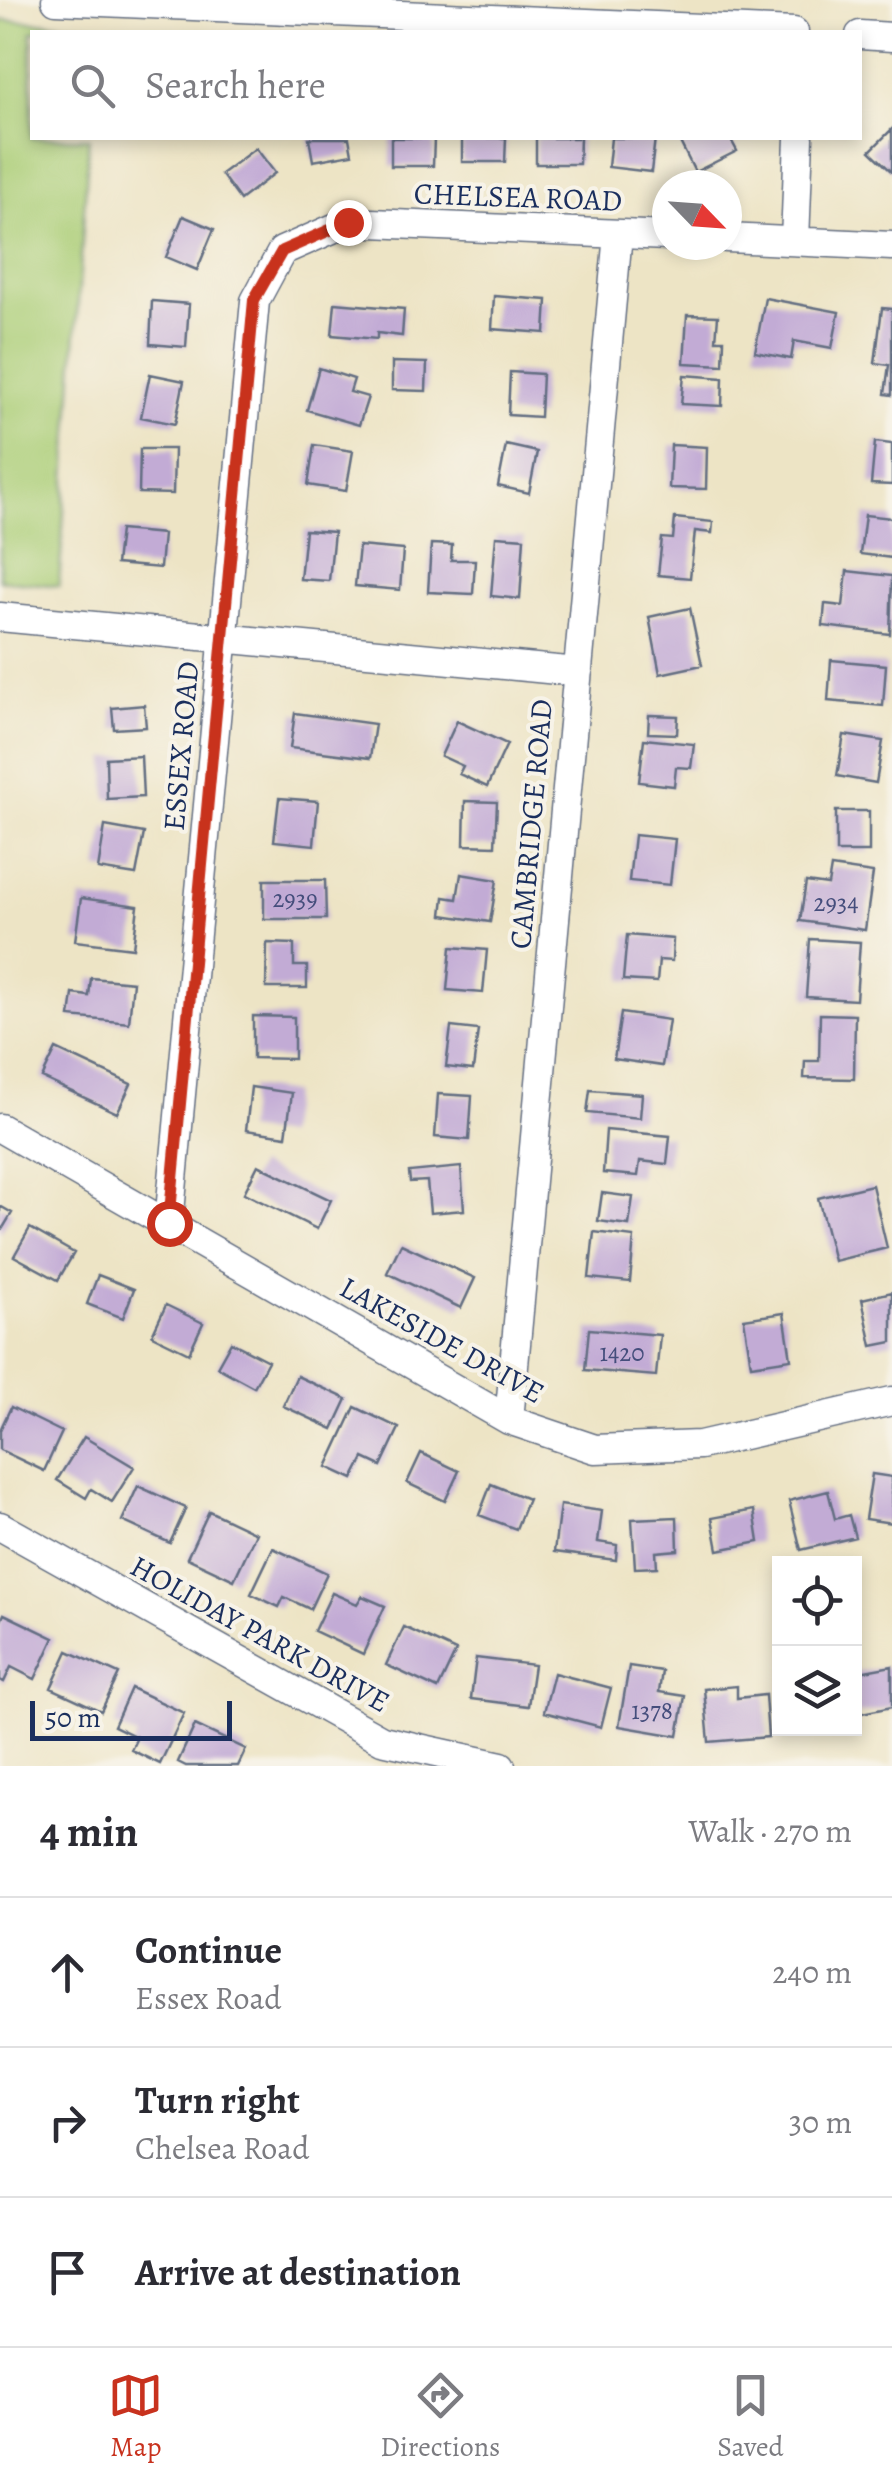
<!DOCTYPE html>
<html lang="en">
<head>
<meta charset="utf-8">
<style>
  :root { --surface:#fff; --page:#f7f7f7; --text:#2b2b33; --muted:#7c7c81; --line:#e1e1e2; --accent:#c8321e }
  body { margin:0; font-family:Alegreya,serif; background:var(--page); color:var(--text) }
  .controls { position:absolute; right:30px; bottom:30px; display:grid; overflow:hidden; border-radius:0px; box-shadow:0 5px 15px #0003 }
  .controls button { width:90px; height:90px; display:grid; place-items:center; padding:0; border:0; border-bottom:2px solid var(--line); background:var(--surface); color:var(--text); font:50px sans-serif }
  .compass { position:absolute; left:652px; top:170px; width:90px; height:90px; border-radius:50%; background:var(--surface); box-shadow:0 5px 15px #0003; rotate:115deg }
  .scale { position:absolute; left:30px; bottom:25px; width:202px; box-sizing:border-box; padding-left:10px; border:5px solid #1b2f5e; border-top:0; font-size:28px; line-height:35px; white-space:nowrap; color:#1b2f5e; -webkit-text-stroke:8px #f7f3e8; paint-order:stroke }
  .stop { position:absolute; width:30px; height:30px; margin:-22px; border:8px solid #c8321e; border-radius:50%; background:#fff }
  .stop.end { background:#c8321e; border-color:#fff; box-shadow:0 2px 10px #0008 }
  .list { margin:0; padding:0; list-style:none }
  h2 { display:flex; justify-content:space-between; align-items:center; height:130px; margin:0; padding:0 40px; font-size:42px }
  h2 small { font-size:32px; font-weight:400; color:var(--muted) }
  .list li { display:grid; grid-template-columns:65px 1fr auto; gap:30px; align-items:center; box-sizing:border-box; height:150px; padding:0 40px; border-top:2px solid var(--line) }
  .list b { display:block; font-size:38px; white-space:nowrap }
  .list p { margin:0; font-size:32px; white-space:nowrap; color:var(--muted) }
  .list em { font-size:32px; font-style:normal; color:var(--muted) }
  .icon { flex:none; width:55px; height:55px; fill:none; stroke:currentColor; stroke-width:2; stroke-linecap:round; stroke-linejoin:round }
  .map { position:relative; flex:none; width:892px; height:1766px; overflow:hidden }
  .search { position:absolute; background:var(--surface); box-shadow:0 5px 15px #0003; left:30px; right:30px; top:30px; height:110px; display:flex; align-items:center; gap:25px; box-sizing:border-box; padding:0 35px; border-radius:0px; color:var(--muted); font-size:38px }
  .sheet { height:580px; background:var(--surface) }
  nav { display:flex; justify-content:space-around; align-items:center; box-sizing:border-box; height:140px; border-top:2px solid var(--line); background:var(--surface); font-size:28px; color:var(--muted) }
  nav a { display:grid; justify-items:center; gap:5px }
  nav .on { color:var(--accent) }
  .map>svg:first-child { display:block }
  .green { fill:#abce77; stroke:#637e6a; stroke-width:2.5 }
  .building { fill:#c2abd5 }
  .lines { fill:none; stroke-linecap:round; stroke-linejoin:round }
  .street-casing { stroke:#646e82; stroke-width:31 }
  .street { stroke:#fff; stroke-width:28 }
  .route { stroke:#c8321e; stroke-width:12 }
  .labels { text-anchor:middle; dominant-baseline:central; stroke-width:8; stroke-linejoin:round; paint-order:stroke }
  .number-label { font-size:25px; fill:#454e7c }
  .street-label { font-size:30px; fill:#1b2f5e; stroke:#f7f3e8 }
</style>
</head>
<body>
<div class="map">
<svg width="892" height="1766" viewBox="0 0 892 1766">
  <rect width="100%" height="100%" fill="#f7f3e8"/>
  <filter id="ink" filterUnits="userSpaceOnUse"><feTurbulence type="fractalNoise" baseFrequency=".01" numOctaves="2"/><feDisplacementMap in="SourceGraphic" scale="20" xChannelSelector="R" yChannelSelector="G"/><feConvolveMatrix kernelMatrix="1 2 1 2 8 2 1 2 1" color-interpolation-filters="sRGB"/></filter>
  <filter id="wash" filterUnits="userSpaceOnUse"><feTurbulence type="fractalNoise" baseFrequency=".0048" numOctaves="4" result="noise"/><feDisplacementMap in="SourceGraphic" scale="40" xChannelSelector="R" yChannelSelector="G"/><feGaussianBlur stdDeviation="2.25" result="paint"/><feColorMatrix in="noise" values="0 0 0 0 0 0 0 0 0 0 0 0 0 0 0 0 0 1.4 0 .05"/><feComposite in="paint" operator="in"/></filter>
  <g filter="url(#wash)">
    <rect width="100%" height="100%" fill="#ede4c5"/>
    <path class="green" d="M 0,20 L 96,26 L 96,32 L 32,32 L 32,138 L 89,138 L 59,586 L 0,580 Z"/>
    <g id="blocks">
      <path class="building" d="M 892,129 L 892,172 L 870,151 Z
        M 309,138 L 349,138 L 352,154 L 313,161 Z
        M 391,138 L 434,138 L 433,166 L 391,166 Z
        M 462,138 L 506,138 L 505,162 L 462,162 Z
        M 536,138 L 580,138 L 579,164 L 536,164 Z
        M 611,138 L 655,138 L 651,172 L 608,167 Z
        M 689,138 L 730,138 L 737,151 L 695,172 L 680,142 Z
        M 256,148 L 275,173 L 240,200 L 221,174 Z
        M 183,216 L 214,229 L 197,270 L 166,257 Z
        M 494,296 L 547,300 L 545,333 L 492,329 Z
        M 765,298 L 839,312 L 832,348 L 794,341 L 791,359 L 755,352 Z
        M 152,301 L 189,304 L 186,347 L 150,344 Z
        M 335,303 L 404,309 L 402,336 L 377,333 L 377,339 L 332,335 Z
        M 882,308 L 892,309 L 892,395 L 885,394 L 889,365 L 875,363 Z
        M 687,315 L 718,316 L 716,340 L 724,340 L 723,365 L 684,363 Z
        M 392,362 L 427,363 L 426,391 L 392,390 Z
        M 319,368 L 354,379 L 350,392 L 368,397 L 359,425 L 307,410 Z
        M 510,372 L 542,374 L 540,417 L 508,415 Z
        M 150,374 L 184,381 L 175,424 L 141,417 Z
        M 684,375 L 723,378 L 722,406 L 681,404 Z
        M 875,442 L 892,444 L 892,485 L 871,484 Z
        M 314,445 L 353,451 L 346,491 L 308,485 Z
        M 506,445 L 537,452 L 529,493 L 498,486 Z
        M 671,445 L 707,447 L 706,489 L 669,488 Z
        M 140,449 L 174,449 L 173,494 L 139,493 Z
        M 865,515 L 892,518 L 892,558 L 860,554 Z
        M 675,518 L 713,522 L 712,533 L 695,531 L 690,578 L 658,575 L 662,538 L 673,539 Z
        M 120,530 L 163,534 L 160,568 L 116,564 Z
        M 305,530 L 334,532 L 329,581 L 300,579 Z
        M 496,536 L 524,538 L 520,599 L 491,596 Z
        M 431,544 L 452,545 L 451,560 L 475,560 L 473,594 L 428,592 Z
        M 359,546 L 403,550 L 400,590 L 355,586 Z
        M 847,571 L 892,576 L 890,634 L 823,626 L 825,604 L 843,606 Z
        M 690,608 L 702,665 L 660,674 L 649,617 Z
        M 831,660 L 886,665 L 883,706 L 828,701 Z
        M 144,705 L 146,727 L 114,729 L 112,708 Z
        M 295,713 L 375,724 L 370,758 L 290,748 Z
        M 649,715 L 678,716 L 677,734 L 648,733 Z
        M 457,721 L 507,744 L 487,787 L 459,774 L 463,766 L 441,756 Z
        M 844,735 L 883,741 L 876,783 L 837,776 Z
        M 644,739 L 694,744 L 691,768 L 676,767 L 674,786 L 639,782 Z
        M 141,756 L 143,797 L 107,799 L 106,758 Z
        M 279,798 L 318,801 L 314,845 L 274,841 Z
        M 465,801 L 497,802 L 495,846 L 464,845 Z
        M 836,811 L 869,811 L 869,852 L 836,852 Z
        M 105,826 L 144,833 L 136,875 L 98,869 Z
        M 634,835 L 675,839 L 670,885 L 629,881 Z
        M 831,867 L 873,873 L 865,930 L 800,921 L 806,882 L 828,885 Z
        M 461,874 L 497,880 L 490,922 L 442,915 L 444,897 L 457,899 Z
        M 264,880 L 325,880 L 326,919 L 264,919 Z
        M 81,898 L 138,906 L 133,948 L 75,941 Z
        M 627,935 L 673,939 L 672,961 L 659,960 L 657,982 L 623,980 Z
        M 810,939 L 860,942 L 856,1000 L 806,997 Z
        M 267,943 L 294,944 L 294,966 L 307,966 L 307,988 L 266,988 Z
        M 451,947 L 487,950 L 483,993 L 447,990 Z
        M 91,978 L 133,982 L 129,1023 L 70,1017 L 73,994 L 89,996 Z
        M 621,1013 L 669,1020 L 662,1066 L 614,1059 Z
        M 820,1014 L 855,1015 L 854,1079 L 804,1078 L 805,1061 L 819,1061 Z
        M 253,1016 L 294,1017 L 294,1059 L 253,1058 Z
        M 451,1027 L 478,1030 L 473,1070 L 446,1067 Z
        M 56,1049 L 131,1084 L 117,1113 L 42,1078 Z
        M 251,1087 L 292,1093 L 286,1136 L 246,1130 Z
        M 590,1090 L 642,1094 L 640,1118 L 587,1113 Z
        M 438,1094 L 472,1096 L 469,1140 L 435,1137 Z
        M 606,1130 L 670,1136 L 667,1164 L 640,1161 L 638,1176 L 603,1173 Z
        M 258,1165 L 331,1200 L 317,1229 L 244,1193 Z
        M 461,1167 L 464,1210 L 430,1213 L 427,1181 L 410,1182 L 409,1172 Z
        M 872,1185 L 887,1248 L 834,1261 L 818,1198 Z
        M 602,1193 L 633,1197 L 629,1225 L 598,1221 Z
        M 0,1206 L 12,1213 L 0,1233 Z
        M 30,1228 L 74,1253 L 58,1280 L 14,1256 Z
        M 594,1232 L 634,1237 L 630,1282 L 589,1278 Z
        M 401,1244 L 475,1278 L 461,1308 L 387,1273 Z
        M 98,1275 L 134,1289 L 123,1318 L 87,1304 Z
        M 892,1292 L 892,1342 L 872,1346 L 862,1299 Z
        M 166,1305 L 203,1323 L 189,1353 L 152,1335 Z
        M 784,1313 L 791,1359 L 751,1365 L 744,1319 Z
        M 589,1329 L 660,1335 L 656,1376 L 585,1370 Z
        M 231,1342 L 268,1361 L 254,1387 L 217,1367 Z
        M 297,1376 L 347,1399 L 333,1429 L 283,1406 Z
        M 11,1407 L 62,1432 L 44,1471 L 0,1450 L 0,1430 Z
        M 355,1407 L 399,1428 L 381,1466 L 364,1458 L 353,1479 L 327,1467 Z
        M 84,1437 L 134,1467 L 112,1502 L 91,1489 L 86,1498 L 57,1480 Z
        M 421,1453 L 459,1471 L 445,1501 L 407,1483 Z
        M 872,1474 L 892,1477 L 892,1523 L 865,1519 Z
        M 491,1484 L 528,1499 L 516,1529 L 479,1515 Z
        M 138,1486 L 186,1508 L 170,1543 L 122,1521 Z
        M 828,1491 L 835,1519 L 849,1515 L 855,1537 L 801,1550 L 789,1501 Z
        M 560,1505 L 602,1511 L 598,1542 L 617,1545 L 616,1560 L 554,1552 Z
        M 754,1510 L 759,1542 L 718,1550 L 712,1518 Z
        M 209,1511 L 256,1533 L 234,1580 L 187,1558 Z
        M 677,1517 L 678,1550 L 656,1552 L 657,1567 L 635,1568 L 632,1519 Z
        M 273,1548 L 327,1573 L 310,1609 L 284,1597 L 279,1607 L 251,1594 Z
        M 332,1593 L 357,1604 L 362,1596 L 385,1606 L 363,1654 L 314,1631 Z
        M 4,1614 L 54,1638 L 35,1679 L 11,1667 L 4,1682 L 0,1680 L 0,1623 Z
        M 404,1627 L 456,1651 L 438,1689 L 386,1665 Z
        M 68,1651 L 119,1674 L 101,1711 L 51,1688 Z
        M 476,1658 L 534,1665 L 528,1706 L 471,1699 Z
        M 629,1666 L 662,1671 L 659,1692 L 685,1696 L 678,1736 L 619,1726 Z
        M 892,1666 L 892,1707 L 857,1714 L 854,1673 Z
        M 554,1673 L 611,1688 L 601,1727 L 544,1712 Z
        M 737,1686 L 737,1698 L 765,1695 L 768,1737 L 709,1742 L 704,1689 Z
        M 131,1688 L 184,1713 L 160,1764 L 131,1750 L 137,1737 L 114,1726 Z
        M 195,1725 L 246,1749 L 238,1766 L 186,1766 L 178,1762 Z"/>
    </g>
  </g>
  <g filter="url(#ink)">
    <use href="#blocks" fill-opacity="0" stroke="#646e82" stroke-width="2.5"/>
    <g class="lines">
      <defs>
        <path id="street" d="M 56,0 L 794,32
          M 860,35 L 892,37
          M 727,238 L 892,246
          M 795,241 L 799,138
          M 0,617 L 578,672
          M 0,1128 L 509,1420 L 595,1449 L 700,1445 L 892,1401
          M 169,1223 L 255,301 L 282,251 L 348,222 L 667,236
          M 509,1420 L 618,234
          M 0,1526 L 382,1740 L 501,1766"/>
      </defs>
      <use href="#street" class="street-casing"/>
      <use href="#street" class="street"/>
    </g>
  </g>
  <g class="lines" filter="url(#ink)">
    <path class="route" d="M 169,1223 L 254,300 L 282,251 L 348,222"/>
  </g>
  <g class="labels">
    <g class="number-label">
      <text x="295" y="899">2939</text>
      <text x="836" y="903">2934</text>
      <text x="622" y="1353">1420</text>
      <text x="652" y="1711">1378</text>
    </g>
    <g class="street-label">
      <text transform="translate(518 197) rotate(2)">CHELSEA ROAD</text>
      <text transform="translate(181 746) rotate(-85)">ESSEX ROAD</text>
      <text transform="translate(531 824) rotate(-85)">CAMBRIDGE ROAD</text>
      <text transform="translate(442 1340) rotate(29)">LAKESIDE DRIVE</text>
      <text transform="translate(260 1634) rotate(29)">HOLIDAY PARK DRIVE</text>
    </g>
  </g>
</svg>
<div class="controls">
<button><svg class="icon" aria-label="locate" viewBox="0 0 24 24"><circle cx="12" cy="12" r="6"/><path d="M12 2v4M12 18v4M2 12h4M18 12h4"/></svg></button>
<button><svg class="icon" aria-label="layers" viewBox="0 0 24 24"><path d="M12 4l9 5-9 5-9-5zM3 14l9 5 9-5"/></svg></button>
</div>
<svg class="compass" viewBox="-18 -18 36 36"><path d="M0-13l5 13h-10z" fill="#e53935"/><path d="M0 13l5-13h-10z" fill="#7c7c81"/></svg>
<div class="scale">50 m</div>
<div class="stop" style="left:169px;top:1223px"></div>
<div class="stop end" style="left:348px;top:222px"></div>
<div class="search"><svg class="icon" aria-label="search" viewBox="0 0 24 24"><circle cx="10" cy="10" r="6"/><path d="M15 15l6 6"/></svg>Search here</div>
</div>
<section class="sheet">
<h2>4 min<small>Walk · 270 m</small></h2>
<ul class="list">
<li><svg class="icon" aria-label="ahead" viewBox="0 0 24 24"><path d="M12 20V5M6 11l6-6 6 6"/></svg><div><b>Continue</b><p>Essex Road</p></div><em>240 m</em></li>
<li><svg class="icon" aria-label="right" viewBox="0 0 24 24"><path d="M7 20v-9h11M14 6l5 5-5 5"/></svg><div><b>Turn right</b><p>Chelsea Road</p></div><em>30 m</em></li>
<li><svg class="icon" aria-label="arrive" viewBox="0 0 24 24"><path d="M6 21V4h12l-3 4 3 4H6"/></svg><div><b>Arrive at destination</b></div></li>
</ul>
</section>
<nav>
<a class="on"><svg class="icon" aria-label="map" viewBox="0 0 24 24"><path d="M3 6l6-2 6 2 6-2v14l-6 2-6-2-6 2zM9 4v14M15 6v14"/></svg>Map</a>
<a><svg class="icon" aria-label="directions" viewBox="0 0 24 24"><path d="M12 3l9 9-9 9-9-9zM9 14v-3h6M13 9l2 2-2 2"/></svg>Directions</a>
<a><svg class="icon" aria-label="saved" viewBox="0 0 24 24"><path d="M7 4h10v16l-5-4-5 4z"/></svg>Saved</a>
</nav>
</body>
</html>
